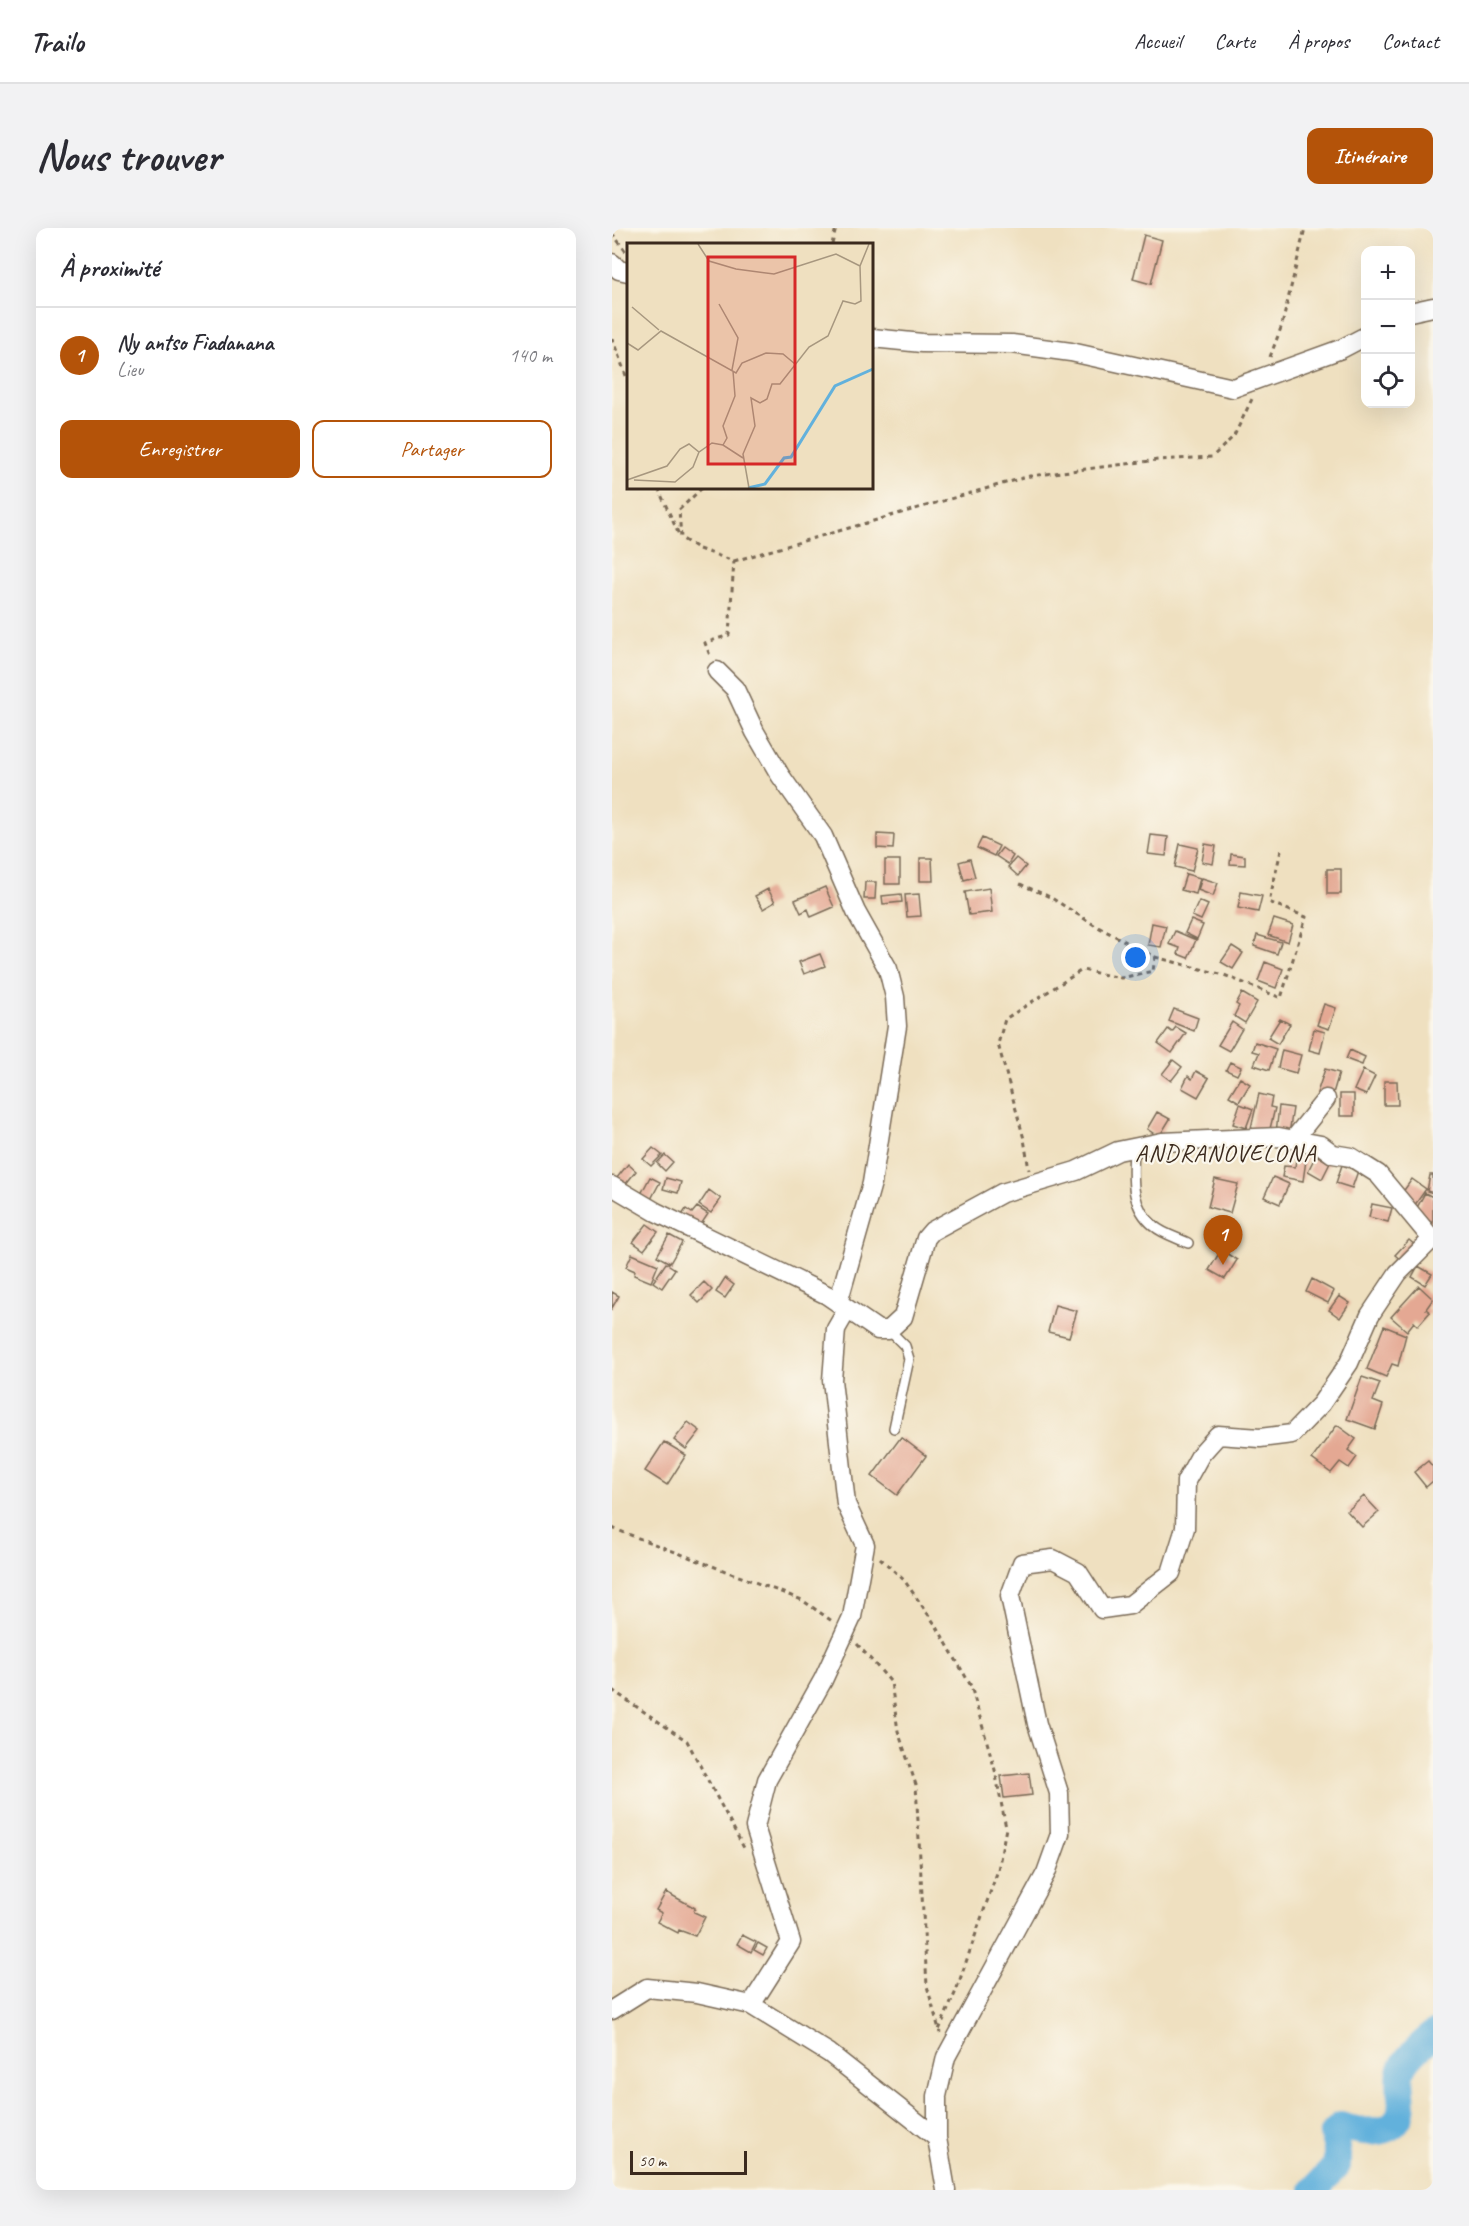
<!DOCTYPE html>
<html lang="fr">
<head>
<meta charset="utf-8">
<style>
  :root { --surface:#fff; --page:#f2f2f3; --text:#2b2b33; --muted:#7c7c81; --line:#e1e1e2; --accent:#b45309 }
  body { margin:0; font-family:Caveat,sans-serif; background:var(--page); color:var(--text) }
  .controls { position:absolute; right:18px; top:18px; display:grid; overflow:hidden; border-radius:12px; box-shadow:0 6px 24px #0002 }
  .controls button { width:54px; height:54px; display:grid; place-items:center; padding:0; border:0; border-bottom:2px solid var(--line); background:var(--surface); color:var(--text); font:30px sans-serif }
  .scale { position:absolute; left:18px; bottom:15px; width:117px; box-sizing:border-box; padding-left:6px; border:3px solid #3b2a1e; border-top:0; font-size:16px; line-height:21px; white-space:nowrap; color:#3b2a1e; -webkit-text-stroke:4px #fbf7ec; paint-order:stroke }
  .you { position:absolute; left:524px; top:730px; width:21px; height:21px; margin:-15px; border:4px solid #fff; border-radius:50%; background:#1a73e8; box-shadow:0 0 0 9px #1a73e833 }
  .badge { display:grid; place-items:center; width:39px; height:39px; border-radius:50%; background:var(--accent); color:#fff; font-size:20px; font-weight:700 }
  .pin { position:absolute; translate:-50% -50px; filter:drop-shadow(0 2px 3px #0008) }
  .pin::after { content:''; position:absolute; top:32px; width:21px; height:18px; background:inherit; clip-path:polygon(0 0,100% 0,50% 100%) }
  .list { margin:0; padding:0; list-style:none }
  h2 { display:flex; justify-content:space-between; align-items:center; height:78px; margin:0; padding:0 24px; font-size:26px }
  h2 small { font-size:20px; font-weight:400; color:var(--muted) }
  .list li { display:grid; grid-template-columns:39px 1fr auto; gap:18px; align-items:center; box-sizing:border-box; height:96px; padding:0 24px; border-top:2px solid var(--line) }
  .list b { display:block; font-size:22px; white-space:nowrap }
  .list p { margin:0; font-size:20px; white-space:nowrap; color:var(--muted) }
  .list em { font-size:20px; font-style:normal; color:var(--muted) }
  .actions { display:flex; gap:12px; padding:18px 24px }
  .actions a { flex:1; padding:14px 0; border:2px solid var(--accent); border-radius:12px; text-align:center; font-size:21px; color:var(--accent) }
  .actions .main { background:var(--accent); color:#fff }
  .icon { flex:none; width:33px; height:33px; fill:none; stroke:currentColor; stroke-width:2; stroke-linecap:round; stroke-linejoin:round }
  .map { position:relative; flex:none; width:821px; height:1962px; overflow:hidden; border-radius:12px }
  header { display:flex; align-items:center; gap:36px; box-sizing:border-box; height:84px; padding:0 30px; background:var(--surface); border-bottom:2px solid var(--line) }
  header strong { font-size:28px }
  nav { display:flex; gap:33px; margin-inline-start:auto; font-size:21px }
  .intro { display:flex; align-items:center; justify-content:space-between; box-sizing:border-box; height:144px; padding:0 36px }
  h1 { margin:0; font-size:42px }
  .button { padding:15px 27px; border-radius:12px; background:var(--accent); color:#fff; font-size:21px; font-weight:700 }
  main { display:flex; gap:36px; padding:0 36px }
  aside { flex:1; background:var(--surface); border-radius:12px; box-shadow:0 6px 24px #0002 }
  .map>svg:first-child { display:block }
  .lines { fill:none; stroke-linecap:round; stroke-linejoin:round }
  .river { stroke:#62b1dc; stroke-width:28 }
  .building { fill:#e4a893 }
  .service-casing { stroke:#7a6a57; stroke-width:12 }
  .minor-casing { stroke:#7a6a57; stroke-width:21 }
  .path { stroke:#7a6a57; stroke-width:3; stroke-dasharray:4.5 4.5; stroke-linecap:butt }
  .service { stroke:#fff; stroke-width:9 }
  .minor { stroke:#fff; stroke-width:18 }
  .labels { text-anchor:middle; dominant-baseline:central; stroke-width:4.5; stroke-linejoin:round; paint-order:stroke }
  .quarter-label { font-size:24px; letter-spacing:1.5px; fill:#3b2a1e; stroke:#fbf7ec }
  .inset-river { fill:none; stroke:#62b1dc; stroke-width:3 }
  .inset-road { fill:none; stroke:#a7977f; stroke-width:1.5 }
  .view { fill:#d62828; fill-opacity:0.15; stroke:#d62828; stroke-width:3 }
  .inset-edge { fill:none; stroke:#3b2a1e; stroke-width:3 }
</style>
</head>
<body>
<header>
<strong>Trailo</strong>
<nav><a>Accueil</a><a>Carte</a><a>À propos</a><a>Contact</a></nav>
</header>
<div class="intro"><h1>Nous trouver</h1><a class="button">Itinéraire</a></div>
<main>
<aside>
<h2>À proximité<small></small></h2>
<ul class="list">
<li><span class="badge">1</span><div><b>Ny antso Fiadanana</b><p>Lieu</p></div><em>140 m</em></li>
</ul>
<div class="actions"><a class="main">Enregistrer</a><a>Partager</a></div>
</aside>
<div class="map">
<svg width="821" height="1962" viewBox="0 0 821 1962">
  <rect width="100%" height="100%" fill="#fbf7ec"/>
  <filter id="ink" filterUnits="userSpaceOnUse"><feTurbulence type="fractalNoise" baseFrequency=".0167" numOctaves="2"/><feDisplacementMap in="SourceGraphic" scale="12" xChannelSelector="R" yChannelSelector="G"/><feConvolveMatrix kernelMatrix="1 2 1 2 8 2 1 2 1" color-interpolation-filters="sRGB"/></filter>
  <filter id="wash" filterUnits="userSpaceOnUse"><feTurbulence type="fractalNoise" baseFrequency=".008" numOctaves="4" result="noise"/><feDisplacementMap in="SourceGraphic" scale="24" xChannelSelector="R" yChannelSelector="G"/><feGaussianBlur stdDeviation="1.35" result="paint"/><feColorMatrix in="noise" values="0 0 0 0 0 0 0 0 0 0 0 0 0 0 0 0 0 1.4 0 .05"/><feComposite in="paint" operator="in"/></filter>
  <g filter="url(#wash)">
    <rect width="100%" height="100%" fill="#efe0c0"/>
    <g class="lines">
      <path class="river" d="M 702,1962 L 725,1937 L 725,1920 L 721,1906 L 729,1898 C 748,1904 783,1911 789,1883 C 792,1870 785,1854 790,1841 C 796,1826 810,1818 821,1806"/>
    </g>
    <g id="blocks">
      <path class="building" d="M 532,7 L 550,12 L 539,56 L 521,51 Z
        M 265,606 L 282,607 L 281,621 L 265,620 Z
        M 539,607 L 556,609 L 554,628 L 536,626 Z
        M 370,610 L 387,618 L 382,628 L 365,620 Z
        M 568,616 L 586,620 L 580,643 L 563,639 Z
        M 593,616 L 604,618 L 601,636 L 590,634 Z
        M 390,620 L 401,628 L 396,636 L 384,628 Z
        M 619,626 L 633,628 L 633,637 L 618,636 Z
        M 308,630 L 320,630 L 321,653 L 308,653 Z
        M 404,630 L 414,638 L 406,648 L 396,639 Z
        M 358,631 L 363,649 L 352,652 L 347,634 Z
        M 273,632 L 288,632 L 288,656 L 273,656 Z
        M 715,641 L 729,641 L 729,666 L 715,666 Z
        M 574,646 L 588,650 L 584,666 L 569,662 Z
        M 590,650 L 606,655 L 601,668 L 586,662 Z
        M 253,654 L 264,654 L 263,671 L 252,671 Z
        M 213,659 L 222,679 L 199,689 L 196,681 L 189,685 L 183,672 Z
        M 377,660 L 380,684 L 357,687 L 353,664 Z
        M 156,661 L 163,674 L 151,681 L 143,668 Z
        M 629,664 L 650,668 L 646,684 L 626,680 Z
        M 289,666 L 290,674 L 271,676 L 270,668 Z
        M 307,666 L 309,688 L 295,689 L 293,667 Z
        M 587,673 L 596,677 L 589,692 L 580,688 Z
        M 662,691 L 681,697 L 676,714 L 656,707 Z
        M 579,692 L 591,697 L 585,711 L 573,705 Z
        M 540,695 L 554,698 L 549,719 L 536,717 Z
        M 563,703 L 584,712 L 576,730 L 566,726 L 568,720 L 557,716 Z
        M 645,707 L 669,714 L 665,726 L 642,718 Z
        M 620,718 L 631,725 L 621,741 L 609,734 Z
        M 208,726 L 213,738 L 192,746 L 187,734 Z
        M 653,734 L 671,741 L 664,760 L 646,753 Z
        M 630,765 L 645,774 L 633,795 L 622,788 L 627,778 L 624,776 Z
        M 712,776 L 724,780 L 717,801 L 705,797 Z
        M 562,781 L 586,790 L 582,803 L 557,793 Z
        M 668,791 L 678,796 L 666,816 L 656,810 Z
        M 620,794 L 630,801 L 617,823 L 606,817 Z
        M 564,799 L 574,805 L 560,825 L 546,815 L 556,801 L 560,804 Z
        M 702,801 L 713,804 L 708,825 L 697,822 Z
        M 643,814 L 664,821 L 657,842 L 642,837 L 647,825 L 640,823 Z
        M 670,822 L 689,827 L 684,845 L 666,840 Z
        M 738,822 L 753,829 L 750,837 L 734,831 Z
        M 561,832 L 570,839 L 559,853 L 550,846 Z
        M 618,834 L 629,839 L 625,847 L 614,842 Z
        M 713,841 L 727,845 L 720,869 L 705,865 Z
        M 751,842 L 763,848 L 754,867 L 742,862 Z
        M 584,843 L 597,850 L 586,869 L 570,860 L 576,848 L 580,851 Z
        M 628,850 L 638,856 L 627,874 L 617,868 Z
        M 772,853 L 785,853 L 786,877 L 772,877 Z
        M 647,866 L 660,869 L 658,879 L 663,880 L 657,905 L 639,900 Z
        M 728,866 L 742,866 L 742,888 L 728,888 Z
        M 628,876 L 641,881 L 634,900 L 621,896 Z
        M 667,878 L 681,880 L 677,906 L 664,905 Z
        M 545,884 L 558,891 L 547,909 L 535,901 Z
        M 41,920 L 50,927 L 39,938 L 31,931 Z
        M 685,924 L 695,925 L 691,953 L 670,949 L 672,938 L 683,939 Z
        M 53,927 L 61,934 L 53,943 L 45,935 Z
        M 704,927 L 718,935 L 710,951 L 696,943 Z
        M 16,936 L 24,943 L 13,957 L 4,951 Z
        M 730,937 L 746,943 L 740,960 L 724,955 Z
        M 818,947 L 821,947 L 821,965 L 815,963 Z
        M 38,949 L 48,954 L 38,973 L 28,968 Z
        M 661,949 L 677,956 L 668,976 L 652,969 Z
        M 54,950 L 69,954 L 66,965 L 51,961 Z
        M 603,951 L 626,956 L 618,985 L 596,979 Z
        M 800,951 L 814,961 L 800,981 L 788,968 Z
        M 97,962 L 109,971 L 99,985 L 87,977 Z
        M 813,965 L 821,969 L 821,995 L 802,985 Z
        M 760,976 L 780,980 L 776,994 L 757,989 Z
        M 85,979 L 96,986 L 86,1001 L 68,990 L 74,981 L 80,985 Z
        M 35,996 L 46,1004 L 32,1022 L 21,1014 Z
        M 57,1007 L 70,1014 L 58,1035 L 45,1028 Z
        M 797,1012 L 804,1018 L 790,1033 L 783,1027 Z
        M 609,1022 L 625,1032 L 613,1051 L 597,1042 Z
        M 20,1026 L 46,1037 L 39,1054 L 22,1047 L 23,1043 L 14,1039 Z
        M 54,1035 L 63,1041 L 50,1060 L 41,1054 Z
        M 806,1038 L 820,1046 L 813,1057 L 800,1049 Z
        M 113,1050 L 122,1057 L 113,1070 L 104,1064 Z
        M 700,1051 L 722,1063 L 716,1075 L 694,1064 Z
        M 92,1054 L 100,1062 L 87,1075 L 79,1067 Z
        M 807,1058 L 821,1071 L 814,1081 L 818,1084 L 806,1098 L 802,1094 L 795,1103 L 779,1089 Z
        M 0,1064 L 7,1068 L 0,1080 Z
        M 727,1068 L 738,1075 L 728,1090 L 717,1082 Z
        M 443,1077 L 465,1083 L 457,1109 L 436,1104 Z
        M 772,1098 L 794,1107 L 786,1138 L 780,1136 L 774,1149 L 755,1141 Z
        M 750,1149 L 768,1155 L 761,1173 L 771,1177 L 763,1201 L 735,1191 Z
        M 76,1194 L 88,1203 L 74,1221 L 62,1212 Z
        M 725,1197 L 744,1211 L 736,1222 L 745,1229 L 737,1240 L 728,1234 L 719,1245 L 700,1231 Z
        M 289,1209 L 314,1228 L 285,1267 L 260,1248 Z
        M 52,1214 L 74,1227 L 55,1257 L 33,1243 Z
        M 816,1233 L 821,1239 L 821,1253 L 814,1259 L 802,1244 Z
        M 752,1268 L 767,1284 L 750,1299 L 735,1283 Z
        M 417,1545 L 420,1567 L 392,1570 L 389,1548 Z
        M 54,1664 L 83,1680 L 82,1684 L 93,1689 L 83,1708 L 67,1702 L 66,1705 L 45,1694 L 50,1685 L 44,1682 Z
        M 130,1707 L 144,1714 L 139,1724 L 125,1716 Z
        M 146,1715 L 155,1720 L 151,1727 L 142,1722 Z"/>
    </g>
  </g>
  <g filter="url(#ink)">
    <use href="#blocks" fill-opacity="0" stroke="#7a6a57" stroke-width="1.5"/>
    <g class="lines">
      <defs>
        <path id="service" d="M 522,920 C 521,948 517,978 542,998 C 551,1006 566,1010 576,1015
          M 277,1102 L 293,1118 L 297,1131 L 282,1200"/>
        <path id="minor" d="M 0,35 L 7,42 L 16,44
          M 798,84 L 821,79
          M 260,110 L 310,115 L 400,116 L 459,124 L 621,160 L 729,121 L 754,108
          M 105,443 L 123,461 L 143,504 L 168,547 L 211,608 L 244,684 L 276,741 L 283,769 L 285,798 L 260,955 L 226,1075
          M 682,911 L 714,871
          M 0,958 L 44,984 L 215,1067 L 266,1102 L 277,1102 L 291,1089 L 314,1010 L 320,1003 L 390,965 L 464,943 L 506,923 L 550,914 L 667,909 L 709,917 L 721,926 L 739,929 L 766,946 L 820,1011
          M 139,1777 L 179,1714 L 143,1599 L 155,1552 L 211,1452 L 240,1389 L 253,1317 L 234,1276 L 220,1152 L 224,1101 L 235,1082
          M 0,1782 L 35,1760 L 85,1765 L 139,1777 L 217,1825 L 325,1910
          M 334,1962 L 325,1910 L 325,1868 L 334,1829 L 434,1645 L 448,1606 L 447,1565 L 425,1496 L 398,1368 L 410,1335 L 441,1331 L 466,1344 L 490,1381 L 518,1377 L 559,1345 L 573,1300 L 574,1253 L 589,1226 L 606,1207 L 648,1210 L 680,1206 L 709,1176 L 737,1135 L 758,1087 L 786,1045 L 821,1010"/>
      </defs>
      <use href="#service" class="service-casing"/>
      <use href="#minor" class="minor-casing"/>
      <path class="path" d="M 0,5 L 15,25
        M 220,16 L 224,0
        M 0,110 L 16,153
        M 658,129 L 670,97 L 693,0
        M 46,260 L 68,309
        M 90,260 L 67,282 L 69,310 L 87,321 L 122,333 L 117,407 L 93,415 L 99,430
        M 122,333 L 418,248 L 546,232 L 600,229 L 622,208 L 640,171
        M 408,656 L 438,669 L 484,698 L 543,729 L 541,743 L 509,750 L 470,742 L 393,791 L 386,816 L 412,911 L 417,942
        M 543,729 L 612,747 L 669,770 L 694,689 L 657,674 L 670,618
        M 0,1300 L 190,1372 L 220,1393
        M 268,1330 L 292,1352 L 325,1399 L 359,1458 L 383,1542 L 394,1600 L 386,1642 L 344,1763 L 327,1802
        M 245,1416 L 279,1454 L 286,1503 L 304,1557 L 315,1758 L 328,1805
        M 0,1462 L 75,1513 L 132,1620"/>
      <use href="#service" class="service"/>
      <use href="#minor" class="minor"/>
    </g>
  </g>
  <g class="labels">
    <g class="quarter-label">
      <text x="614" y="925">ANDRANOVELONA</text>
    </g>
  </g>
  <g transform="translate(15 15)">
    <rect width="246" height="246" fill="#efe0c0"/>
    <path class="inset-river" d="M 121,245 L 138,241 L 157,215 L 164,214 L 208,143 L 246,126"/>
    <path class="inset-road" d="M 71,1 L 82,18 L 109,26 L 147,31 L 209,11 L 233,23M 92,61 L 111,95 L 105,127M 5,64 L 32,87M 0,100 L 11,107 L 34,88 L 109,130 L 115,120 L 139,110 L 156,111 L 168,121M 96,202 L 100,195 L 96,183 L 108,153 L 106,128M 0,237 L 40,223 L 53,206 L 62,201 L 72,209 L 85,200 L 96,202 L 116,215M 7,237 L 48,239 L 66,224 L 72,209M 122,245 L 116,211 L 128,183 L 124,155 L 133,160 L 140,156 L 145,141 L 153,141 L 182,104 L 201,93 L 216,58 L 228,61 L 234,58 L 233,23 L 242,1"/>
    <path class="view" d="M 81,14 L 168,14 L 168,221 L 81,221 Z"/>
    <rect width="246" height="246" class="inset-edge"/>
  </g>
</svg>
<div class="controls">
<button>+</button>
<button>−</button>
<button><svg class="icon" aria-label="locate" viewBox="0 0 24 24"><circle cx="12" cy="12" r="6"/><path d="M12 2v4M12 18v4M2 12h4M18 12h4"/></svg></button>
</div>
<div class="scale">50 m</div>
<div class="you"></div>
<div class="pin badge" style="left:611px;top:1037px">1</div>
</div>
</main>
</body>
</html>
